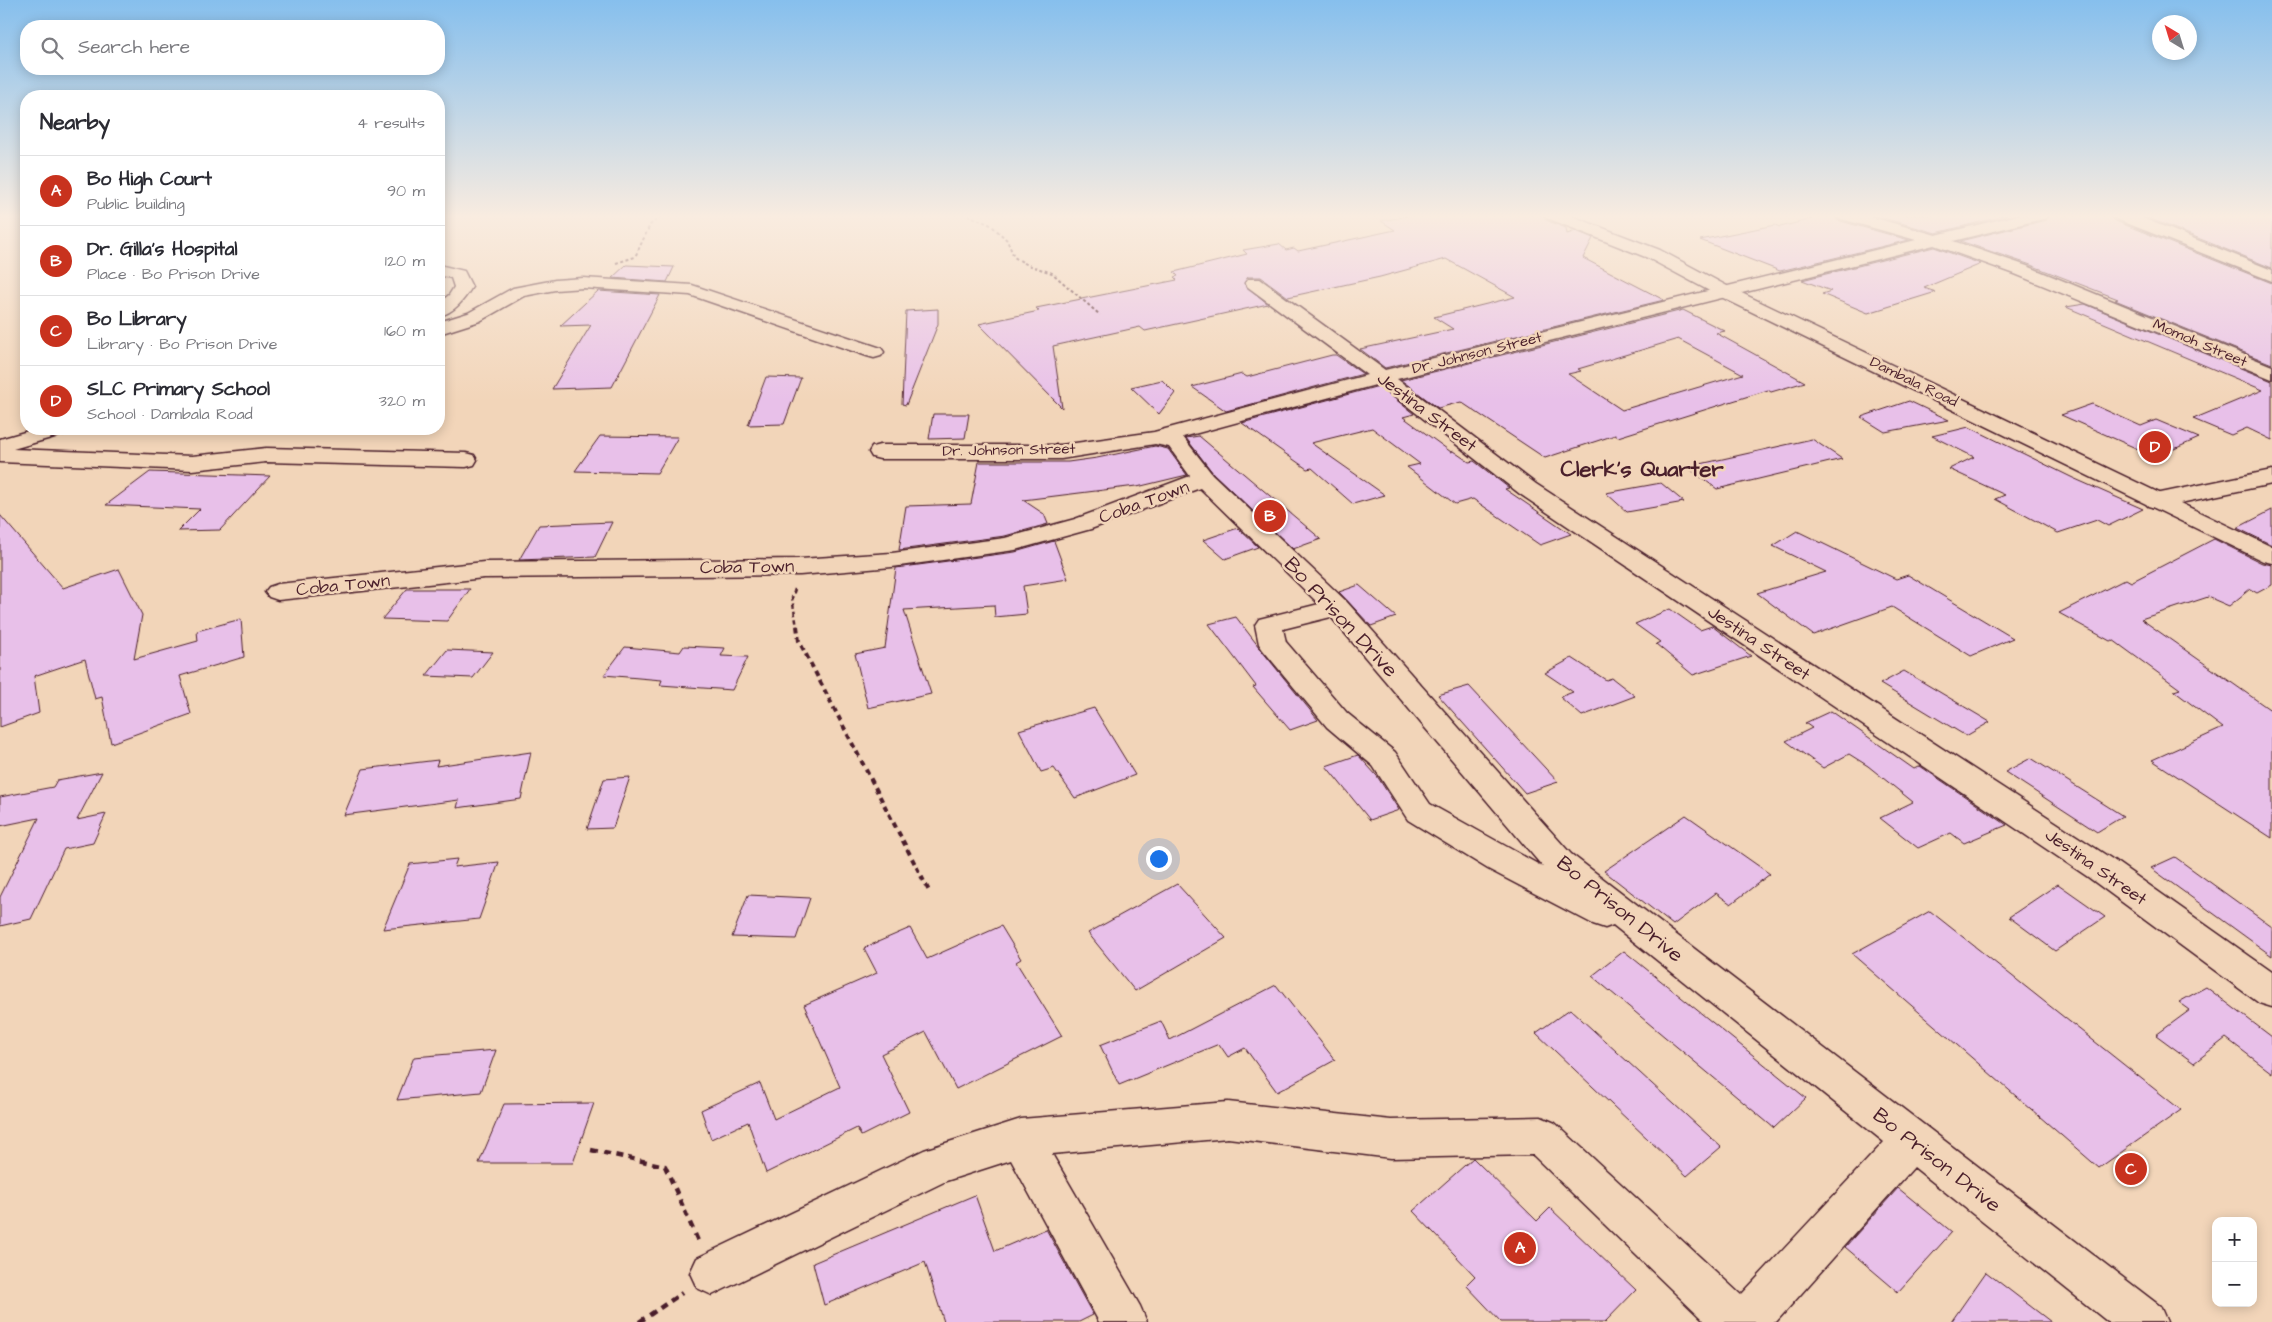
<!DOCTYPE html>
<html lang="en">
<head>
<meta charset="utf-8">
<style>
  :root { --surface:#fff; --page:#f2f2f3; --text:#2b2b33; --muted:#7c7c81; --line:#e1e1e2; --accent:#c8321e }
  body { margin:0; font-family:"Architects Daughter",sans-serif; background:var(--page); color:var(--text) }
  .controls { position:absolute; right:15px; bottom:15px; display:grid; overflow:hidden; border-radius:10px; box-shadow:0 2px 12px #0003 }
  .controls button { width:45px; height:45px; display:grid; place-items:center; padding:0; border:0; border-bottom:1px solid var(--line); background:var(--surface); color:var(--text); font:25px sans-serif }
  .compass { position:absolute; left:2152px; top:15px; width:45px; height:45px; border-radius:50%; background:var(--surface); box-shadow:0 2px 12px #0003; rotate:322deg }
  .you { position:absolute; left:1158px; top:858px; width:18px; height:18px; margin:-12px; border:4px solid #fff; border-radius:50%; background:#1a73e8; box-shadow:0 0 0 8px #1a73e833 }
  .badge { display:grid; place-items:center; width:32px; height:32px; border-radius:50%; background:var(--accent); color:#fff; font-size:16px; font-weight:700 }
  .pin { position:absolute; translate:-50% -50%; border:2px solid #fff; box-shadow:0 1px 5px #0006 }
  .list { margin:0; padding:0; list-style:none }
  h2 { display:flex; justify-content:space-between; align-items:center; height:65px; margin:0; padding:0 20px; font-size:21px }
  h2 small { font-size:16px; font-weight:400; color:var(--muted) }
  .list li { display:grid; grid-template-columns:32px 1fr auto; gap:15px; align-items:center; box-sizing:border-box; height:70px; padding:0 20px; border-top:1px solid var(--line) }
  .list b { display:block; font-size:19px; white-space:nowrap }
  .list p { margin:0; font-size:16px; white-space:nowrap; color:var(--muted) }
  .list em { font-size:16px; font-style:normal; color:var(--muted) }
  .icon { flex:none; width:28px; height:28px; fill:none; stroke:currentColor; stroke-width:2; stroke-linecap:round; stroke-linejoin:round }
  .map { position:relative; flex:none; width:2272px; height:1322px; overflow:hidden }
  .search { position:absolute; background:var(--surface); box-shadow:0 2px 12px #0003; left:20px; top:20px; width:425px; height:55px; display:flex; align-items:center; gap:12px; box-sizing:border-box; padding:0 18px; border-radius:20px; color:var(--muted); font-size:19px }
  .panel { position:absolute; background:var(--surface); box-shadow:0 2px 12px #0003; left:20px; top:90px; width:425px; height:345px; border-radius:20px }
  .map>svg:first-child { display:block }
  .building { fill:#e8c0e9; stroke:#4a1f2b; fill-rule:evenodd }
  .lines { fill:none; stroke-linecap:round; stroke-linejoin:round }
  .minor-casing { stroke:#4a1f2b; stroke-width:3 }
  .tertiary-casing { stroke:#4a1f2b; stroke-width:3 }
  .path-far3 { stroke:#4a1f2b; stroke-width:2; stroke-dasharray:3 2.5; stroke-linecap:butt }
  .path-far2 { stroke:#4a1f2b; stroke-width:2.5; stroke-dasharray:4.5 3; stroke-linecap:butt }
  .path-far1 { stroke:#4a1f2b; stroke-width:4; stroke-dasharray:5.5 4.5; stroke-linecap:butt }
  .path { stroke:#4a1f2b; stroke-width:4.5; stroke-dasharray:7 5.5; stroke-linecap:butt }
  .minor { fill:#f2d5b9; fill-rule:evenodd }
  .tertiary { fill:#f2d5b9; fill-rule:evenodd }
  .labels { text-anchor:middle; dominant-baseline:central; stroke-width:5; stroke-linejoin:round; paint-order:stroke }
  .far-street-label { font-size:15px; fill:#4a1f2b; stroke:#f2d5b9 }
  .street-label { font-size:18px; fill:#4a1f2b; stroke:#f2d5b9 }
  .near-street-label { font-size:21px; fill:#4a1f2b; stroke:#f2d5b9 }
  .district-label { font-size:22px; font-weight:bold; fill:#4a1f2b; stroke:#f2d5b9 }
</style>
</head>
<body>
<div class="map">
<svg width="2272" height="1322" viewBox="0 0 2272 1322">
  <rect width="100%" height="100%" fill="#f2d5b9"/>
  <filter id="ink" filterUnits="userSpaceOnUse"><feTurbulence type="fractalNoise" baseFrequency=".02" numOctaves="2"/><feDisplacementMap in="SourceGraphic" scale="10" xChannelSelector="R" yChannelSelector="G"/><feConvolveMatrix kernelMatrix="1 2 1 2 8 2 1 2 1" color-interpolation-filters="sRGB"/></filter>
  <g filter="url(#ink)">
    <path class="building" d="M 1414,215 L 1543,215 L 1546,220 L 1566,228 L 1567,234 L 1576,231 L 1593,238 L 1583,258 L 1664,300 L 1385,368 L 1360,349 L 1453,329 L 1434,317 L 1515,297 L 1446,259 L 1380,277 L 1288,297 L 1261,277 L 1248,277 L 1244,284 L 1268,304 L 1145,331 L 1140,327 L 1053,346 L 1062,408 L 979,324 L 1039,311 L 1036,308 L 1177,280 L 1174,277 L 1178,276 L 1174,272 L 1247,254 L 1243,250 L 1279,244 L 1286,250 L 1294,248 L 1298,251 L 1395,230 L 1381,221 Z
      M 1817,215 L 1834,215 L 1837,220 L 1909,240 L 1780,271 L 1700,240 L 1775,225 L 1780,227 L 1816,218 Z
      M 1873,215 L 2008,215 L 1936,233 Z
      M 2050,215 L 2110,215 L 2113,220 L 2272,283 L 2272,364 L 2115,300 L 2118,299 L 2028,264 L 1960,241 L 2046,220 Z
      M 2141,215 L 2272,215 L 2272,268 Z
      M 1934,247 L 1981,264 L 1924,288 L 1936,292 L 1868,313 L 1822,294 L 1831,291 L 1802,280 Z
      M 626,265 L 674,267 L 667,282 L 612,278 Z
      M 598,291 L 660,295 L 612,387 L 552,389 L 591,325 L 560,326 Z
      M 2085,304 L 2272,381 L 2272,440 L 2247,428 L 2231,435 L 2193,419 L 2263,390 L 2066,307 Z
      M 938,309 L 938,324 L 906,405 L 902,404 L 906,311 Z
      M 1683,310 L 1725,331 L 1716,333 L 1805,382 L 1771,392 L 1768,390 L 1618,437 L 1615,435 L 1545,458 L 1461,402 L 1438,408 L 1401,380 ZM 1678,339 L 1743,374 L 1622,410 L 1568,374 L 1581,371 L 1578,369 Z
      M 1332,355 L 1336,355 L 1363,374 L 1226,411 L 1192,387 L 1242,374 L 1247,377 Z
      M 766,377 L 801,378 L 784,424 L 748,425 Z
      M 1162,380 L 1175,393 L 1159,414 L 1131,387 Z
      M 1379,386 L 1414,414 L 1403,417 L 1451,452 L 1453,451 L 1469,462 L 1474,461 L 1509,488 L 1505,489 L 1571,534 L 1540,545 L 1473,499 L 1455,504 L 1407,467 L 1420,464 L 1372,428 L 1311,443 L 1385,495 L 1353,504 L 1312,468 L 1307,469 L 1242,423 Z
      M 1909,401 L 1949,420 L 1885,432 L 1861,417 Z
      M 2092,404 L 2141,426 L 2156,420 L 2199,438 L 2156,457 L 2061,415 Z
      M 933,414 L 969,414 L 965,438 L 929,439 Z
      M 1969,427 L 2073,478 L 2143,509 L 2108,526 L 2097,520 L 2058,533 L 1995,499 L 2005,495 L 1949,469 L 1974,457 L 1932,436 Z
      M 600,436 L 678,437 L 657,473 L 575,471 Z
      M 1199,436 L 1321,539 L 1293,549 L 1213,473 L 1186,438 Z
      M 1812,439 L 1842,459 L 1717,489 L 1687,467 Z
      M 1155,446 L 1168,449 L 1187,475 L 1137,487 L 1136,486 L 1023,500 L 1044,514 L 1048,524 L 1005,536 L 899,550 L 906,506 L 971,504 L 979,462 L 1068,462 L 1097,458 Z
      M 150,472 L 270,476 L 220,530 L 178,531 L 200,509 L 106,505 Z
      M 1661,483 L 1684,502 L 1627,512 L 1606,493 Z
      M 2272,510 L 2272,545 L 2237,528 Z
      M 0,515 L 63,588 L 119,569 L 142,615 L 134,659 L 198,641 L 197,631 L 241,619 L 244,657 L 180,676 L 191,714 L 111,743 L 102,697 L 95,699 L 85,659 L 34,676 L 39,713 L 0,727 Z
      M 612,522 L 595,557 L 519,560 L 539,525 Z
      M 1238,528 L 1258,547 L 1225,559 L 1203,540 Z
      M 1797,531 L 1896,579 L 1908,575 L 2013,638 L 1971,656 L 1892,607 L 1813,635 L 1757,593 L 1826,572 L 1773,546 Z
      M 2214,539 L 2262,563 L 2272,565 L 2272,585 L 2257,593 L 2250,589 L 2229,606 L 2208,597 L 2141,619 L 2272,711 L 2272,838 L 2152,760 L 2223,728 L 2174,691 L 2180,689 L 2113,640 L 2110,641 L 2059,613 L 2126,579 L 2131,582 Z
      M 1054,541 L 1068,579 L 1023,586 L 1027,614 L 995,617 L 994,605 L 904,610 L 931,694 L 868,708 L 855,654 L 885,648 L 896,568 L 1015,552 Z
      M 1359,585 L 1396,617 L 1371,626 L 1339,592 Z
      M 407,589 L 470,589 L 447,621 L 382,619 Z
      M 1670,609 L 1700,630 L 1712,626 L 1751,656 L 1693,675 L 1656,644 L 1660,642 L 1635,624 Z
      M 1236,617 L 1262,651 L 1318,720 L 1290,730 L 1253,687 L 1256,686 L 1209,624 Z
      M 684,646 L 725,648 L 721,656 L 748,657 L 732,690 L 660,685 L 662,680 L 604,675 L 625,647 L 680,652 Z
      M 447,650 L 493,652 L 473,678 L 426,676 Z
      M 1572,658 L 1606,680 L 1612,678 L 1635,696 L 1582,716 L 1560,697 L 1573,692 L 1545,673 Z
      M 1904,671 L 1990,722 L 1966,736 L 1880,684 Z
      M 1469,686 L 1558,782 L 1525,793 L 1438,695 Z
      M 1094,708 L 1135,775 L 1075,798 L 1054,768 L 1041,772 L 1019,730 Z
      M 1831,711 L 1914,769 L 1920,766 L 2007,825 L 1964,843 L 1951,833 L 1918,848 L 1880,818 L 1913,802 L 1868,766 L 1849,754 L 1823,768 L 1786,741 L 1812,728 L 1805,723 Z
      M 531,752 L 521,799 L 457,808 L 459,800 L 344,815 L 363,769 L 438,760 L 436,766 Z
      M 1358,755 L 1377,776 L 1399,810 L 1370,820 L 1326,766 Z
      M 2031,758 L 2123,816 L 2097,832 L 2005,772 Z
      M 102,772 L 77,820 L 106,814 L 93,843 L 64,849 L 31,919 L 0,926 L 0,897 L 39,818 L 0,826 L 0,797 L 53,787 L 57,780 Z
      M 630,777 L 613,828 L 587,829 L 604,779 Z
      M 1686,815 L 1770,874 L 1731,904 L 1716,893 L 1673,925 L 1604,871 Z
      M 2175,857 L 2272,927 L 2272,956 L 2151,868 Z
      M 457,859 L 454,867 L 499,862 L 479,919 L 383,929 L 410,864 Z
      M 1177,884 L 1226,938 L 1135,991 L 1088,933 Z
      M 2058,884 L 2105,917 L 2055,951 L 2009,917 Z
      M 748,895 L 810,898 L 796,939 L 732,937 Z
      M 1930,911 L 1978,949 L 2181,1110 L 2099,1168 L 1852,954 Z
      M 1001,926 L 1021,959 L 1016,962 L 1062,1036 L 956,1089 L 926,1032 L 881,1054 L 909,1112 L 861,1136 L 857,1128 L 766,1173 L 748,1122 L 711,1139 L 701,1110 L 760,1083 L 774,1119 L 840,1087 L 804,1005 L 877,973 L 864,948 L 910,928 L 927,959 Z
      M 1624,951 L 1806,1098 L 1774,1128 L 1592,976 Z
      M 1276,985 L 1335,1060 L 1277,1092 L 1245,1048 L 1228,1057 L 1219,1044 L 1119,1085 L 1100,1045 L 1161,1021 L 1170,1040 Z
      M 2206,987 L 2272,1037 L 2272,1073 L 2226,1038 L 2194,1063 L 2156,1035 L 2190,1010 L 2179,1002 Z
      M 1570,1009 L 1721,1147 L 1687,1176 L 1536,1033 Z
      M 496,1050 L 481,1092 L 397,1100 L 414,1057 Z
      M 594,1103 L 573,1163 L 479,1163 L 504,1104 Z
      M 1473,1158 L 1537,1221 L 1550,1208 L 1636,1290 L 1605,1322 L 1501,1322 L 1466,1285 L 1475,1276 L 1413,1211 Z
      M 1898,1188 L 1952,1232 L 1898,1292 L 1845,1247 Z
      M 975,1195 L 995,1251 L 1046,1229 L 1093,1315 L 1079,1322 L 944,1322 L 925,1262 L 824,1305 L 813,1263 Z
      M 1986,1272 L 2051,1322 L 1951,1322 Z"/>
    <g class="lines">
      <defs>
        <path id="minor" d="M 1836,215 L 1864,215 L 1936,235 L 2018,215 L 2048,215 L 2046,218 L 1953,241 L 2027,266 L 2272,366 L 2272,379 L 2015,274 L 1934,245 L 1397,379 L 1536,484 L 2112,859 L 2272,972 L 2272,1007 L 2259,1003 L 2088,877 L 1520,494 L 1379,384 L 1183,437 L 1212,474 L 1346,601 L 1571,854 L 2160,1306 L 2167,1322 L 2108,1322 L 1914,1167 L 1776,1322 L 1705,1322 L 1533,1155 L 1391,1158 L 1228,1138 L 1052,1154 L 1140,1306 L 1147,1322 L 1099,1322 L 1011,1160 L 946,1181 L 712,1295 L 697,1288 L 690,1273 L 697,1258 L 924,1150 L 1021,1119 L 1228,1102 L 1391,1120 L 1541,1117 L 1555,1123 L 1741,1295 L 1884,1142 L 1613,925 L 1605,928 L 1593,924 L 1488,869 L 1408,820 L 1373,766 L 1327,727 L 1263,650 L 1259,644 L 1255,625 L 1259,619 L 1319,604 L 1200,488 L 1091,529 L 1015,550 L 892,567 L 800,575 L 484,578 L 278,600 L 269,597 L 265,592 L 269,587 L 278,584 L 484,562 L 800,559 L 892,553 L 1005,538 L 1075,519 L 1190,476 L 1169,447 L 1155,444 L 1061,459 L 880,459 L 872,457 L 869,452 L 872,447 L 880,445 L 1061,445 L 1154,432 L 1367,375 L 1248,287 L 1245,283 L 1248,279 L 1260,279 L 1385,370 L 1916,240 L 1838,218 ZM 1331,617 L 1543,867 L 1430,804 L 1395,752 L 1347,713 L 1286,642 L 1283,629 Z
          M 439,265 L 464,271 L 472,287 C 464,300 454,313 439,316 L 439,303 L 449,295 L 454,287 L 451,278 L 439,275 Z
          M 583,278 L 692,285 L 881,348 L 884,352 L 881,356 L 874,358 L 867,356 L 690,295 L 583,288 L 555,290 L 524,296 L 480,321 L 439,334 L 439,322 L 468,313 L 513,288 L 555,280 Z
          M 35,429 L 68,429 L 65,434 L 13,449 L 192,456 L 266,448 L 466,453 L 474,455 L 477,460 L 474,465 L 466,467 L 266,462 L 192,470 L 0,462 L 0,439 Z
          M 2272,470 L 2272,484 L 2156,508 L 2148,506 L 2144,501 L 2148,496 L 2156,494 Z"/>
        <path id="tertiary" d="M 1545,215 L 1569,215 L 1660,250 L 1729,287 L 2272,547 L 2272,563 L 2263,561 L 1717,295 L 1648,258 L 1547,218 Z
          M 2112,215 L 2135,215 L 2272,270 L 2272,281 L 2114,218 Z"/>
      </defs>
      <use href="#minor" class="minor-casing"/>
      <use href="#tertiary" class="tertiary-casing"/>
      <path class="path-far3" d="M 968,215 L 991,225 L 1007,240 L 1014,257 L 1028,265 L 1052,273 L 1100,315
        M 616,263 L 635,257 L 650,225 L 662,215"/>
      <path class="path-far2" d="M 795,589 L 792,598 L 797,627"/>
      <path class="path-far1" d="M 797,626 L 799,641 L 929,891"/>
      <path class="path" d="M 591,1150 L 665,1166 L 698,1241
        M 639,1322 L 682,1293"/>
      <use href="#minor" class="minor"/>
      <use href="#tertiary" class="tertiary"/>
    </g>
  </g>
  <linearGradient id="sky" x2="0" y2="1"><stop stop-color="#86bfed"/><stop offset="0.54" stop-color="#f9ece0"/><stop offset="1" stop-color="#f9ece0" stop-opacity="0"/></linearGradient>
  <rect width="2272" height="401" fill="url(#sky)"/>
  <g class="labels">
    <g class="far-street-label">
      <text transform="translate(2200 343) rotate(23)">Momoh Street</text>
      <text transform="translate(1477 353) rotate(-14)">Dr. Johnson Street</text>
      <text transform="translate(1914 382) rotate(26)">Dambala Road</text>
      <text transform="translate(1009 450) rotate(-1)">Dr. Johnson Street</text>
    </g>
    <g class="street-label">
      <text transform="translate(1427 412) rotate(37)">Jestina Street</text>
      <text transform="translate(1144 502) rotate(-20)">Coba Town</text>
      <text transform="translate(747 567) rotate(-1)">Coba Town</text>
      <text transform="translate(343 585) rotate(-6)">Coba Town</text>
      <text transform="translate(1759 643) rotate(34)">Jestina Street</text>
      <text transform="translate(2096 867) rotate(35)">Jestina Street</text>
    </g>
    <g class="near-street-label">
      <text transform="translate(1341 617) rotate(47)">Bo Prison Drive</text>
      <text transform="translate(1620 909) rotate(39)">Bo Prison Drive</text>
      <text transform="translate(1937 1160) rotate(38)">Bo Prison Drive</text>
    </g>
    <g class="district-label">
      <text x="1642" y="469">Clerk's Quarter</text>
    </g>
  </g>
</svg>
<div class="controls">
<button>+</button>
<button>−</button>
</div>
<svg class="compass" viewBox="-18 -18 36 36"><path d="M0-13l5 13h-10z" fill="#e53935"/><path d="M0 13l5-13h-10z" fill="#7c7c81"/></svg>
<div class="you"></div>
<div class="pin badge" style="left:1520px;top:1248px">A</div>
<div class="pin badge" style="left:1270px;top:516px">B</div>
<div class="pin badge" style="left:2131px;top:1169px">C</div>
<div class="pin badge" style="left:2155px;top:447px">D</div>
<div class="search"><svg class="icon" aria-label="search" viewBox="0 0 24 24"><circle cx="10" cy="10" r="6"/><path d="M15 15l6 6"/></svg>Search here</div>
<section class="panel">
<h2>Nearby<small>4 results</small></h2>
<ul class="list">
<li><span class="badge">A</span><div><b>Bo High Court</b><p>Public building</p></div><em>90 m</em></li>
<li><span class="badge">B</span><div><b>Dr. Gilla's Hospital</b><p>Place · Bo Prison Drive</p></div><em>120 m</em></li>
<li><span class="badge">C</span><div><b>Bo Library</b><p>Library · Bo Prison Drive</p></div><em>160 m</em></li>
<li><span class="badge">D</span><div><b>SLC Primary School</b><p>School · Dambala Road</p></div><em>320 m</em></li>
</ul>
</section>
</div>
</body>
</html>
